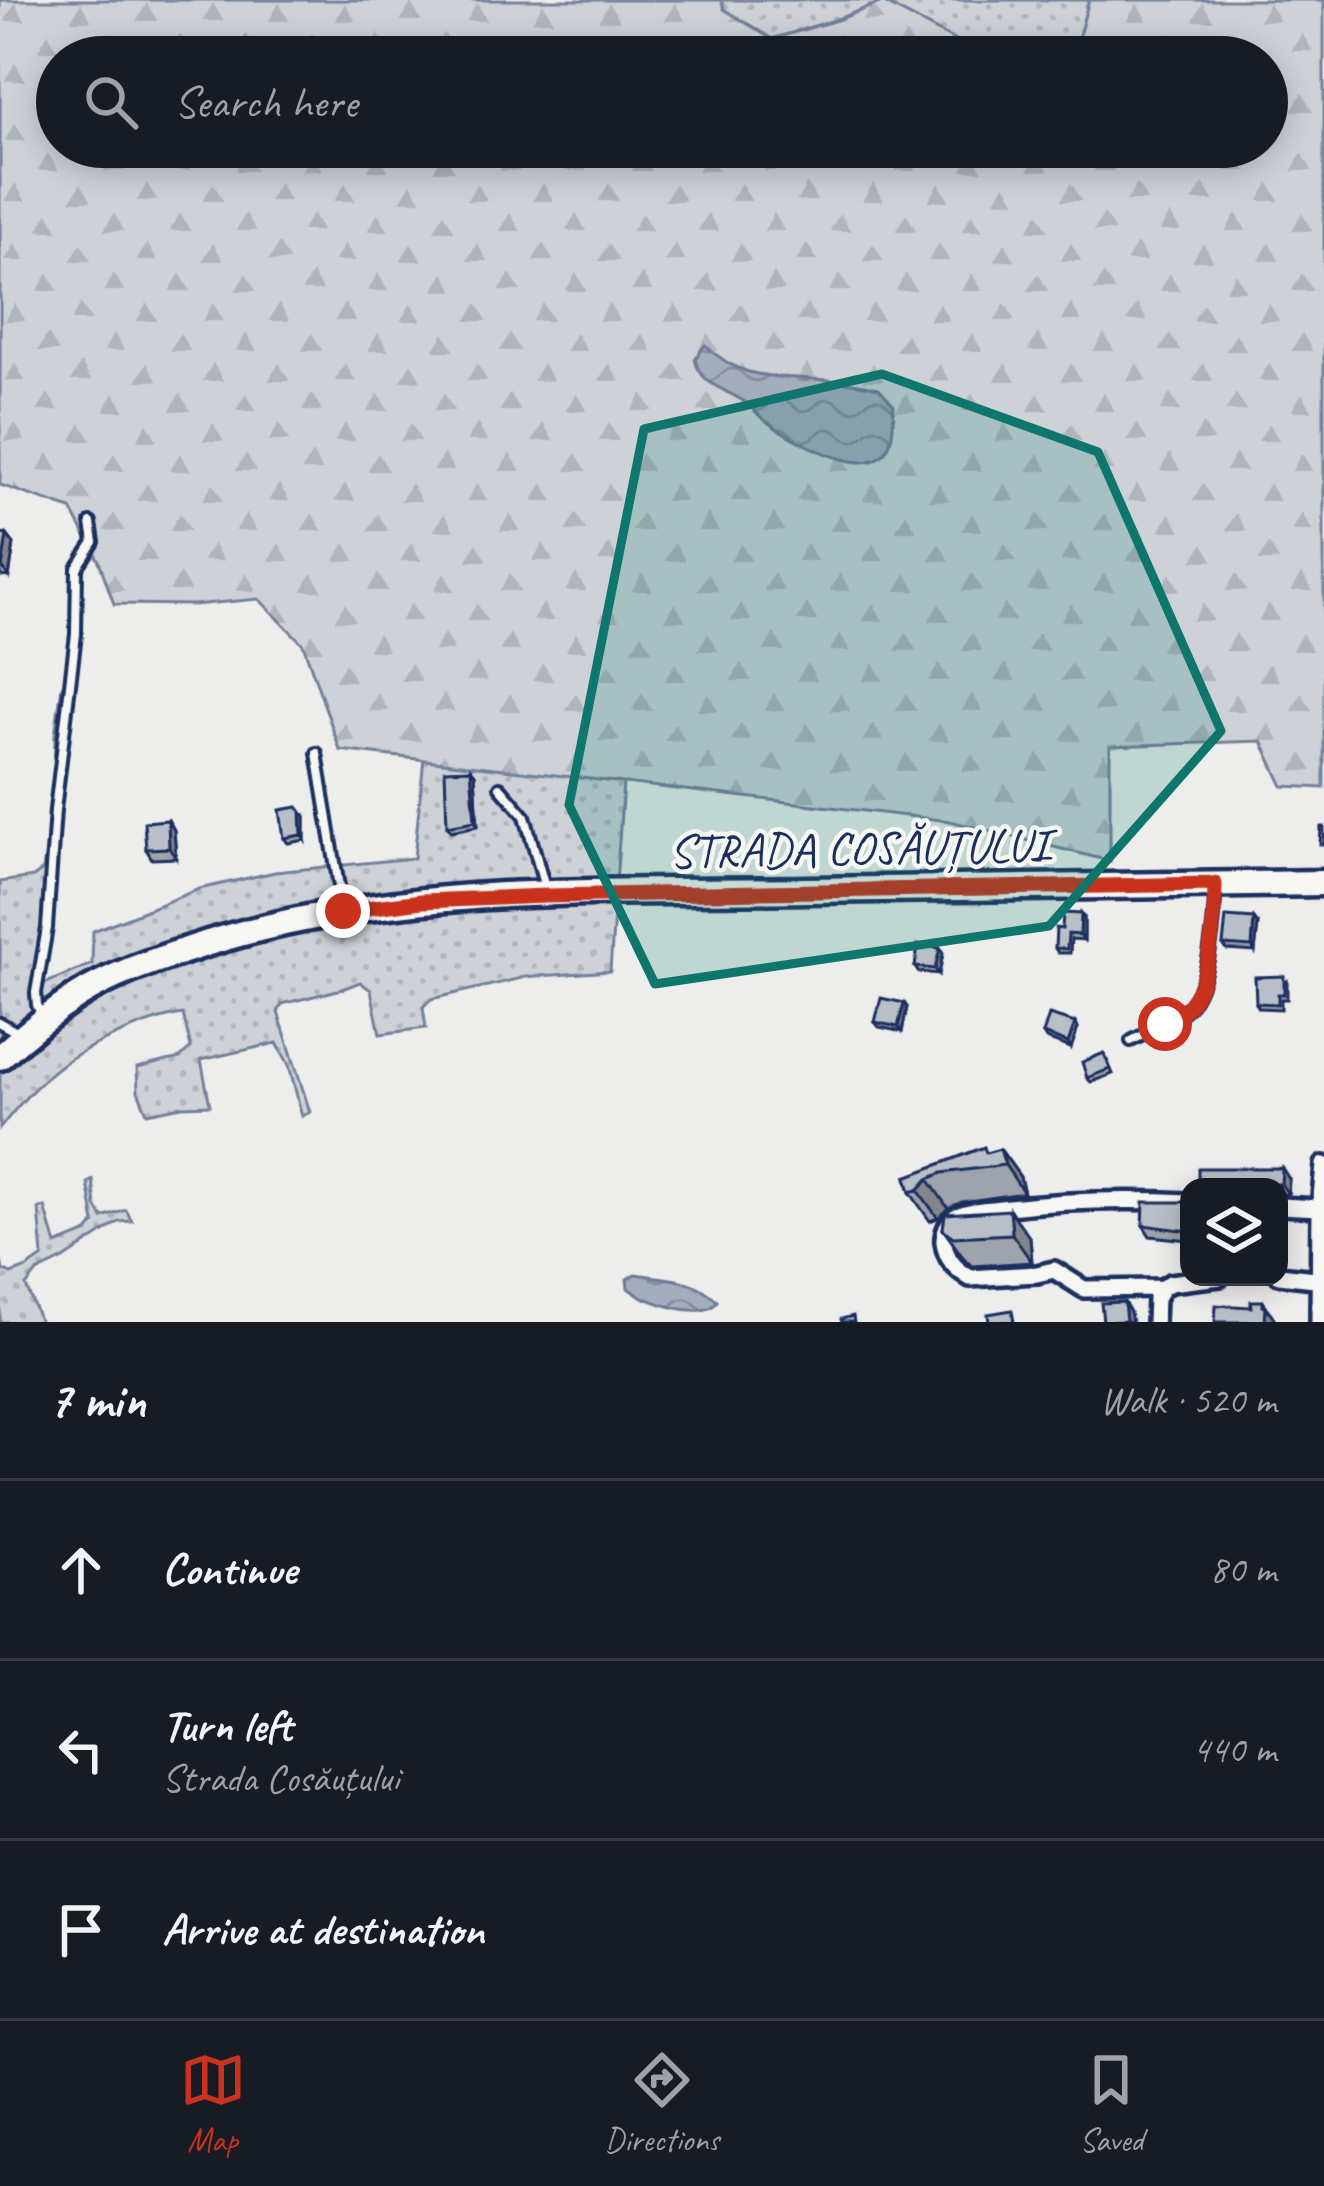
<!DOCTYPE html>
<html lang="en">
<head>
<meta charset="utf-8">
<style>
  :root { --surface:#171b24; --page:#242831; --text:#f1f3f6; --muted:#9ea1a6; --line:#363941; --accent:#c8321e }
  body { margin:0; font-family:Caveat,sans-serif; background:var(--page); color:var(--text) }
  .controls { position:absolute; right:36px; bottom:36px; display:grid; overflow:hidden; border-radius:24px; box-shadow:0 6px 30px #0003 }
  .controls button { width:108px; height:108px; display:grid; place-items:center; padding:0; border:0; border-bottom:3px solid var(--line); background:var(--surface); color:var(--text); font:60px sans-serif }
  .stop { position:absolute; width:36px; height:36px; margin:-27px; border:9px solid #c8321e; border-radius:50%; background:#fff }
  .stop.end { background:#c8321e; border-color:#fff; box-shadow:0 3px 12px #0008 }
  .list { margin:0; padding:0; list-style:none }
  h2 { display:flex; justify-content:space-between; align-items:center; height:156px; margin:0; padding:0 48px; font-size:51px }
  h2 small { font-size:39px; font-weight:400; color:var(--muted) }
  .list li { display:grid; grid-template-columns:78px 1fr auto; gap:36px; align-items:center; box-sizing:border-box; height:180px; padding:0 48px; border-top:3px solid var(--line) }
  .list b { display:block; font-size:45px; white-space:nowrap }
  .list p { margin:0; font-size:39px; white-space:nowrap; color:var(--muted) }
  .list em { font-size:39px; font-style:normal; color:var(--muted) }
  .icon { flex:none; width:66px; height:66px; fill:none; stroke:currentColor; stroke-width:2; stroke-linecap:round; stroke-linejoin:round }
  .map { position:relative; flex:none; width:1324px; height:1322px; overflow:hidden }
  .search { position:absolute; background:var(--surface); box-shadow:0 6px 30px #0003; left:36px; right:36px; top:36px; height:132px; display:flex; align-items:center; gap:30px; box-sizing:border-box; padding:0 42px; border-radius:66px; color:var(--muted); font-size:45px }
  .sheet { height:696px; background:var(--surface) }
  nav { display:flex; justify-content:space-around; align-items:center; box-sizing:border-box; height:168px; border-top:3px solid var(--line); background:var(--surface); font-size:33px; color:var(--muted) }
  nav a { display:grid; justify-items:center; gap:6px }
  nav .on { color:var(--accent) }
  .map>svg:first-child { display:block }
  .grass { fill:url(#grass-dots); stroke:#74809a; stroke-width:3 }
  .forest { fill:url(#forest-firs); stroke:#74809a; stroke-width:3 }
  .water { fill:url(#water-waves); stroke:#6e7a96; stroke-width:3 }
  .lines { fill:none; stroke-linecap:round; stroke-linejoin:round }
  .lane-casing { stroke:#1b2f5e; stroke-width:16 }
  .street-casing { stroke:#1b2f5e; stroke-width:24 }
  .primary-casing { stroke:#1b2f5e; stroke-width:33 }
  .lane { stroke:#f6f6f2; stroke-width:8 }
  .street { stroke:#f6f6f2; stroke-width:15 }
  .primary { stroke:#f6f6f2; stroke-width:24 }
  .wall { fill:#9fa4ac; stroke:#1b2f5e; stroke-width:3 }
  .shaded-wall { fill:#82868c; stroke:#1b2f5e; stroke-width:3 }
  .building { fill:#b9bfc8; stroke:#1b2f5e; stroke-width:3 }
  .route { stroke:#c8321e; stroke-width:15 }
  .marked { fill:#0f766e; fill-opacity:0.2; stroke:#0f766e; stroke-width:9; stroke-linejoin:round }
  .labels { text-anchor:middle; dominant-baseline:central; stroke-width:9; stroke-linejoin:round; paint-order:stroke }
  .street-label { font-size:48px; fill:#1b2f5e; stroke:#f6f6f2 }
</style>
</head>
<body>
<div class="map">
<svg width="1324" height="1322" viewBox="0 0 1324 1322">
  <defs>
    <pattern id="grass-dots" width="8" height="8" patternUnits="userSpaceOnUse" patternTransform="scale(3)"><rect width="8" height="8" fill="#ced2d7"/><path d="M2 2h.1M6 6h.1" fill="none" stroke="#b0b5bb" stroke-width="1.8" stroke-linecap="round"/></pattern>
    <pattern id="forest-firs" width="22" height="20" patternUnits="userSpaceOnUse" patternTransform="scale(3)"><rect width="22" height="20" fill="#ced2d7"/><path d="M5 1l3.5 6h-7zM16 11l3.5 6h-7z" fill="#b0b5bb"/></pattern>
    <pattern id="water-waves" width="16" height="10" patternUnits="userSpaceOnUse" patternTransform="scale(3)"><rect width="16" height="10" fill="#a5acbc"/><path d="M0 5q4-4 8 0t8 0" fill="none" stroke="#868c9c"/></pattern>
  </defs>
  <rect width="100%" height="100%" fill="#edeeec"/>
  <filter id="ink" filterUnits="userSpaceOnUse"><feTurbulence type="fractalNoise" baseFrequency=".00833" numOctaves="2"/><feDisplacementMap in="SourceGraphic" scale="24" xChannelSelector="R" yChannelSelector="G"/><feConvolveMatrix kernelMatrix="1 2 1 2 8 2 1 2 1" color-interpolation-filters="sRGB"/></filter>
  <g filter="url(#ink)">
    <path class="grass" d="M 721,0 L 1089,0 L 1073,57 L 994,57 L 958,42 L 882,2 L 840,18 L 772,39 L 724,9 Z
      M 62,686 L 74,686 L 62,758 L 51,922 L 44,984 L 92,964 L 93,931 L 199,889 L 275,872 L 414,858 L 426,738 L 623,783 L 610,971 L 526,977 L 431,999 L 423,1007 L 426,1028 L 380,1034 L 371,990 L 360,982 L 342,989 L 282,1004 L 278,1012 L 310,1112 L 302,1116 L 289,1065 L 277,1043 L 201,1060 L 210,1105 L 182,1106 L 147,1113 L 138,1091 L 137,1068 L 180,1058 L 191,1048 L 183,1014 C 152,1018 94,1043 68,1060 C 42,1077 19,1104 0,1128 L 0,882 L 33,877 L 43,870 L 54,793 L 55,734 Z
      M 93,1180 L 96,1206 L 103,1218 L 126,1210 L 132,1221 L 119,1222 L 64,1259 L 37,1272 L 26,1286 L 40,1322 L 0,1322 L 0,1256 L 3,1270 L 11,1274 L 27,1268 L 43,1257 L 39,1209 L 45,1207 L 56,1245 L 88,1232 L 95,1223 L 88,1183 Z"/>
    <path class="forest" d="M 0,0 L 721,0 L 724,9 L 772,39 L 840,19 L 882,2 L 958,42 L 994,57 L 57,57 L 57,147 L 1267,147 L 1267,57 L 1073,57 L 1089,0 L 1324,0 L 1324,788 L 1283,786 L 1262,741 L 1110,746 L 1110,861 L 950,821 L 340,750 L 303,644 L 259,599 L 193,605 L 114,604 L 99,561 L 71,509 L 0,485 Z"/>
    <path class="water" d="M 705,345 C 740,379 767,376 812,379 C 835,380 857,383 879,388 L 894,405 C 893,420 895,447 880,457 C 854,476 784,435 762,418 C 757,414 754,409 749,405 C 728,389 701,387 695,359 Z
      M 635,1274 C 666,1279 695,1277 717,1301 C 709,1322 646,1303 628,1288 L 627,1279 Z"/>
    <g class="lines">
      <defs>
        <path id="lane" d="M 317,753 L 342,905
          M 500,787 L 525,816 L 545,888
          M 42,1016 L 37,1005 L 36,993 L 47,928 L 55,810 L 76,634 L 77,568 L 94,542 L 91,523
          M 0,1023 L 22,1035
          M 1131,1041 C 1150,1031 1172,1023 1188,1007 C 1210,984 1215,919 1215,888"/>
        <path id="street" d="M 1189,1202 C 1125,1199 1065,1200 1001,1208 C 988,1210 967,1210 955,1217 C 948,1222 943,1233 944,1242 C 946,1260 956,1269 970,1278 L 1037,1274 L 1054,1270 L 1084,1289 L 1162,1288 L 1170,1283 L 1220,1277
          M 1279,1206 L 1320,1208
          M 1279,1275 L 1324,1280
          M 1155,1322 L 1156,1298 L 1162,1288
          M 1319,1322 L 1320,1208 L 1324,1165"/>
        <path id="primary" d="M 0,1057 C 24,1035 50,1014 78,996 C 111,975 150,962 187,950 C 385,882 600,893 807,890 C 979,888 1152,885 1324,883"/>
      </defs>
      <use href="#lane" class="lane-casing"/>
      <use href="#street" class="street-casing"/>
      <use href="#primary" class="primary-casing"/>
      <use href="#lane" class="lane"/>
      <use href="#street" class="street"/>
      <use href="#primary" class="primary"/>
    </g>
    <path class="wall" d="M 0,534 L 7,535 L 14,544 L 9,577 L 0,576 Z
      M 471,769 L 475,774 L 478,826 L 451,831 L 447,826 Z
      M 305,816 L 305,840 L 288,843 L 284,838 Z
      M 168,820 L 174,830 L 176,858 L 152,859 L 146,849 Z
      M 1084,918 L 1084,940 L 1071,939 L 1070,953 L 1058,953 L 1055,948 L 1062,929 Z
      M 1258,924 L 1255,952 L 1227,950 L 1223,945 Z
      M 940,948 L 943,953 L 939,974 L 918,972 L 915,967 Z
      M 1287,981 L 1287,999 L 1281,999 L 1281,1009 L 1259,1008 L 1256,1003 Z
      M 904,1003 L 907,1007 L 902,1032 L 879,1027 L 875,1022 Z
      M 1075,1023 L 1078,1028 L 1071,1048 L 1046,1039 L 1043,1034 Z
      M 1104,1053 L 1113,1074 L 1091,1082 L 1087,1078 Z
      M 1000,1149 L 1020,1177 L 1024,1193 L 962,1202 L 948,1208 L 938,1218 L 930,1221 L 910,1192 L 906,1177 Z
      M 1289,1179 L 1288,1194 L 1279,1195 L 1279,1187 L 1198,1187 Z
      M 1189,1202 L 1189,1240 L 1150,1236 L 1143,1225 Z
      M 945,1214 L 1030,1238 L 1032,1262 L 973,1266 L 963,1257 L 943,1229 Z"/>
    <path class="shaded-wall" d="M 7,535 L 14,544 L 9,577 L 2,567 Z
      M 471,769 L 475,774 L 478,826 L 475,821 Z
      M 301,811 L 305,816 L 305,840 L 302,835 Z
      M 168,820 L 174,830 L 176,858 L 169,848 Z
      M 1081,914 L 1084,918 L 1084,940 L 1080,935 Z
      M 1254,919 L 1258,924 L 1255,952 L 1252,947 Z
      M 940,948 L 943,953 L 939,974 L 935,969 Z
      M 904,1003 L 907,1007 L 902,1032 L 898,1027 Z
      M 1075,1023 L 1078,1028 L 1071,1048 L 1068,1043 Z
      M 1000,1149 L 1020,1177 L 1024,1193 L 1005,1165 Z
      M 1282,1168 L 1289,1179 L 1288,1194 L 1281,1184 Z
      M 928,1179 L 948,1208 L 938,1218 L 918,1190 Z
      M 1010,1210 L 1030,1238 L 1032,1262 L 1012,1234 Z
      M 1263,1301 L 1276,1321 L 1276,1322 L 1265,1322 Z
      M 1124,1302 L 1130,1312 L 1132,1322 L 1126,1321 Z"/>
    <path class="building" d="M 0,534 L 7,535 L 2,567 L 0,567 Z
      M 471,769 L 475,821 L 447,826 L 445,770 Z
      M 298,807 L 301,811 L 302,835 L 284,838 L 280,810 Z
      M 168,820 L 169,848 L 146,849 L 144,822 Z
      M 1321,827 L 1324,827 L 1324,844 L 1320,844 Z
      M 1063,913 L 1081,914 L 1080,935 L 1068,934 L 1067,949 L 1055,948 L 1056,928 L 1062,929 Z
      M 1226,917 L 1254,919 L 1252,947 L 1223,945 Z
      M 918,945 L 940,948 L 935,969 L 915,967 Z
      M 1284,976 L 1284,994 L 1278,994 L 1278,1004 L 1256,1003 L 1255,977 Z
      M 881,998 L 904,1003 L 898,1027 L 875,1022 Z
      M 1049,1015 L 1075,1023 L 1068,1043 L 1043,1034 Z
      M 1104,1053 L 1110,1069 L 1087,1078 L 1082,1062 Z
      M 984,1147 L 986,1153 L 1000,1149 L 1005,1165 L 942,1173 L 928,1179 L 918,1190 L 910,1192 L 906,1177 Z
      M 1198,1168 L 1282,1168 L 1281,1184 L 1267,1184 L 1264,1187 L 1198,1187 Z
      M 1144,1202 L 1189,1202 L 1189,1231 L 1143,1225 Z
      M 1010,1210 L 1012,1234 L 953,1237 L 943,1229 L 945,1214 Z
      M 1251,1301 L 1263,1301 L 1263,1306 L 1266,1306 L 1265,1322 L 1215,1322 L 1216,1305 L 1251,1307 Z
      M 1124,1302 L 1126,1321 L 1103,1322 L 1101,1303 Z
      M 1012,1310 L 1014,1322 L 989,1322 L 988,1314 Z
      M 853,1316 L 854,1322 L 842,1322 L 841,1319 Z"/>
  </g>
  <g class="lines" filter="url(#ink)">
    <path class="route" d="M 343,911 L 422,901 L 546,896 L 1215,884 C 1215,917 1211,981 1188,1006 C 1182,1013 1172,1018 1165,1024"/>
  </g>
  <path class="marked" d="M 882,374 L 1098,452 L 1221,731 L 1049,926 L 655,984 L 569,805 L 644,429 Z"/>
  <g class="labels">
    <g class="street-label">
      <text transform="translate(859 848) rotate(-1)">STRADA COSĂUȚULUI</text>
    </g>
  </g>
</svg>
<div class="controls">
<button><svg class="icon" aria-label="layers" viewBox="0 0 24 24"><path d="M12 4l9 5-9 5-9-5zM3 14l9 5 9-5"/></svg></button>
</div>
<div class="stop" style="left:1165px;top:1024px"></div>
<div class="stop end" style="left:343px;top:911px"></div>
<div class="search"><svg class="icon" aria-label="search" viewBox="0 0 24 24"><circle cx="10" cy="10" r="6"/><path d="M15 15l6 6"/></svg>Search here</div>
</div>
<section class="sheet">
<h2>7 min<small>Walk · 520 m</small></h2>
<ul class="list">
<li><svg class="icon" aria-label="ahead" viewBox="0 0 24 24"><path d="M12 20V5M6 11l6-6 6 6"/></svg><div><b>Continue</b></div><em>80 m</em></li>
<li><svg class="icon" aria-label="left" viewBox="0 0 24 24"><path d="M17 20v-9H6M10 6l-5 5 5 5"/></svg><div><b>Turn left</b><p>Strada Cosăuțului</p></div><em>440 m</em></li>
<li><svg class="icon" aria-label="arrive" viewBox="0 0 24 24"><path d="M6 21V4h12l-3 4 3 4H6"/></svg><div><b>Arrive at destination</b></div></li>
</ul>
</section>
<nav>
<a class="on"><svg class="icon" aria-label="map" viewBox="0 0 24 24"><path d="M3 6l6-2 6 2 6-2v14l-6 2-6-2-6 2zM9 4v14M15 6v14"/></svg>Map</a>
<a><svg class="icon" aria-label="directions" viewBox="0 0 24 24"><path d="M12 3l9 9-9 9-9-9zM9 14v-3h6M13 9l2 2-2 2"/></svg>Directions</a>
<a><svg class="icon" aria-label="saved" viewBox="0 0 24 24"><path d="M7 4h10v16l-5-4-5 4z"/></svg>Saved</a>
</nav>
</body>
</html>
